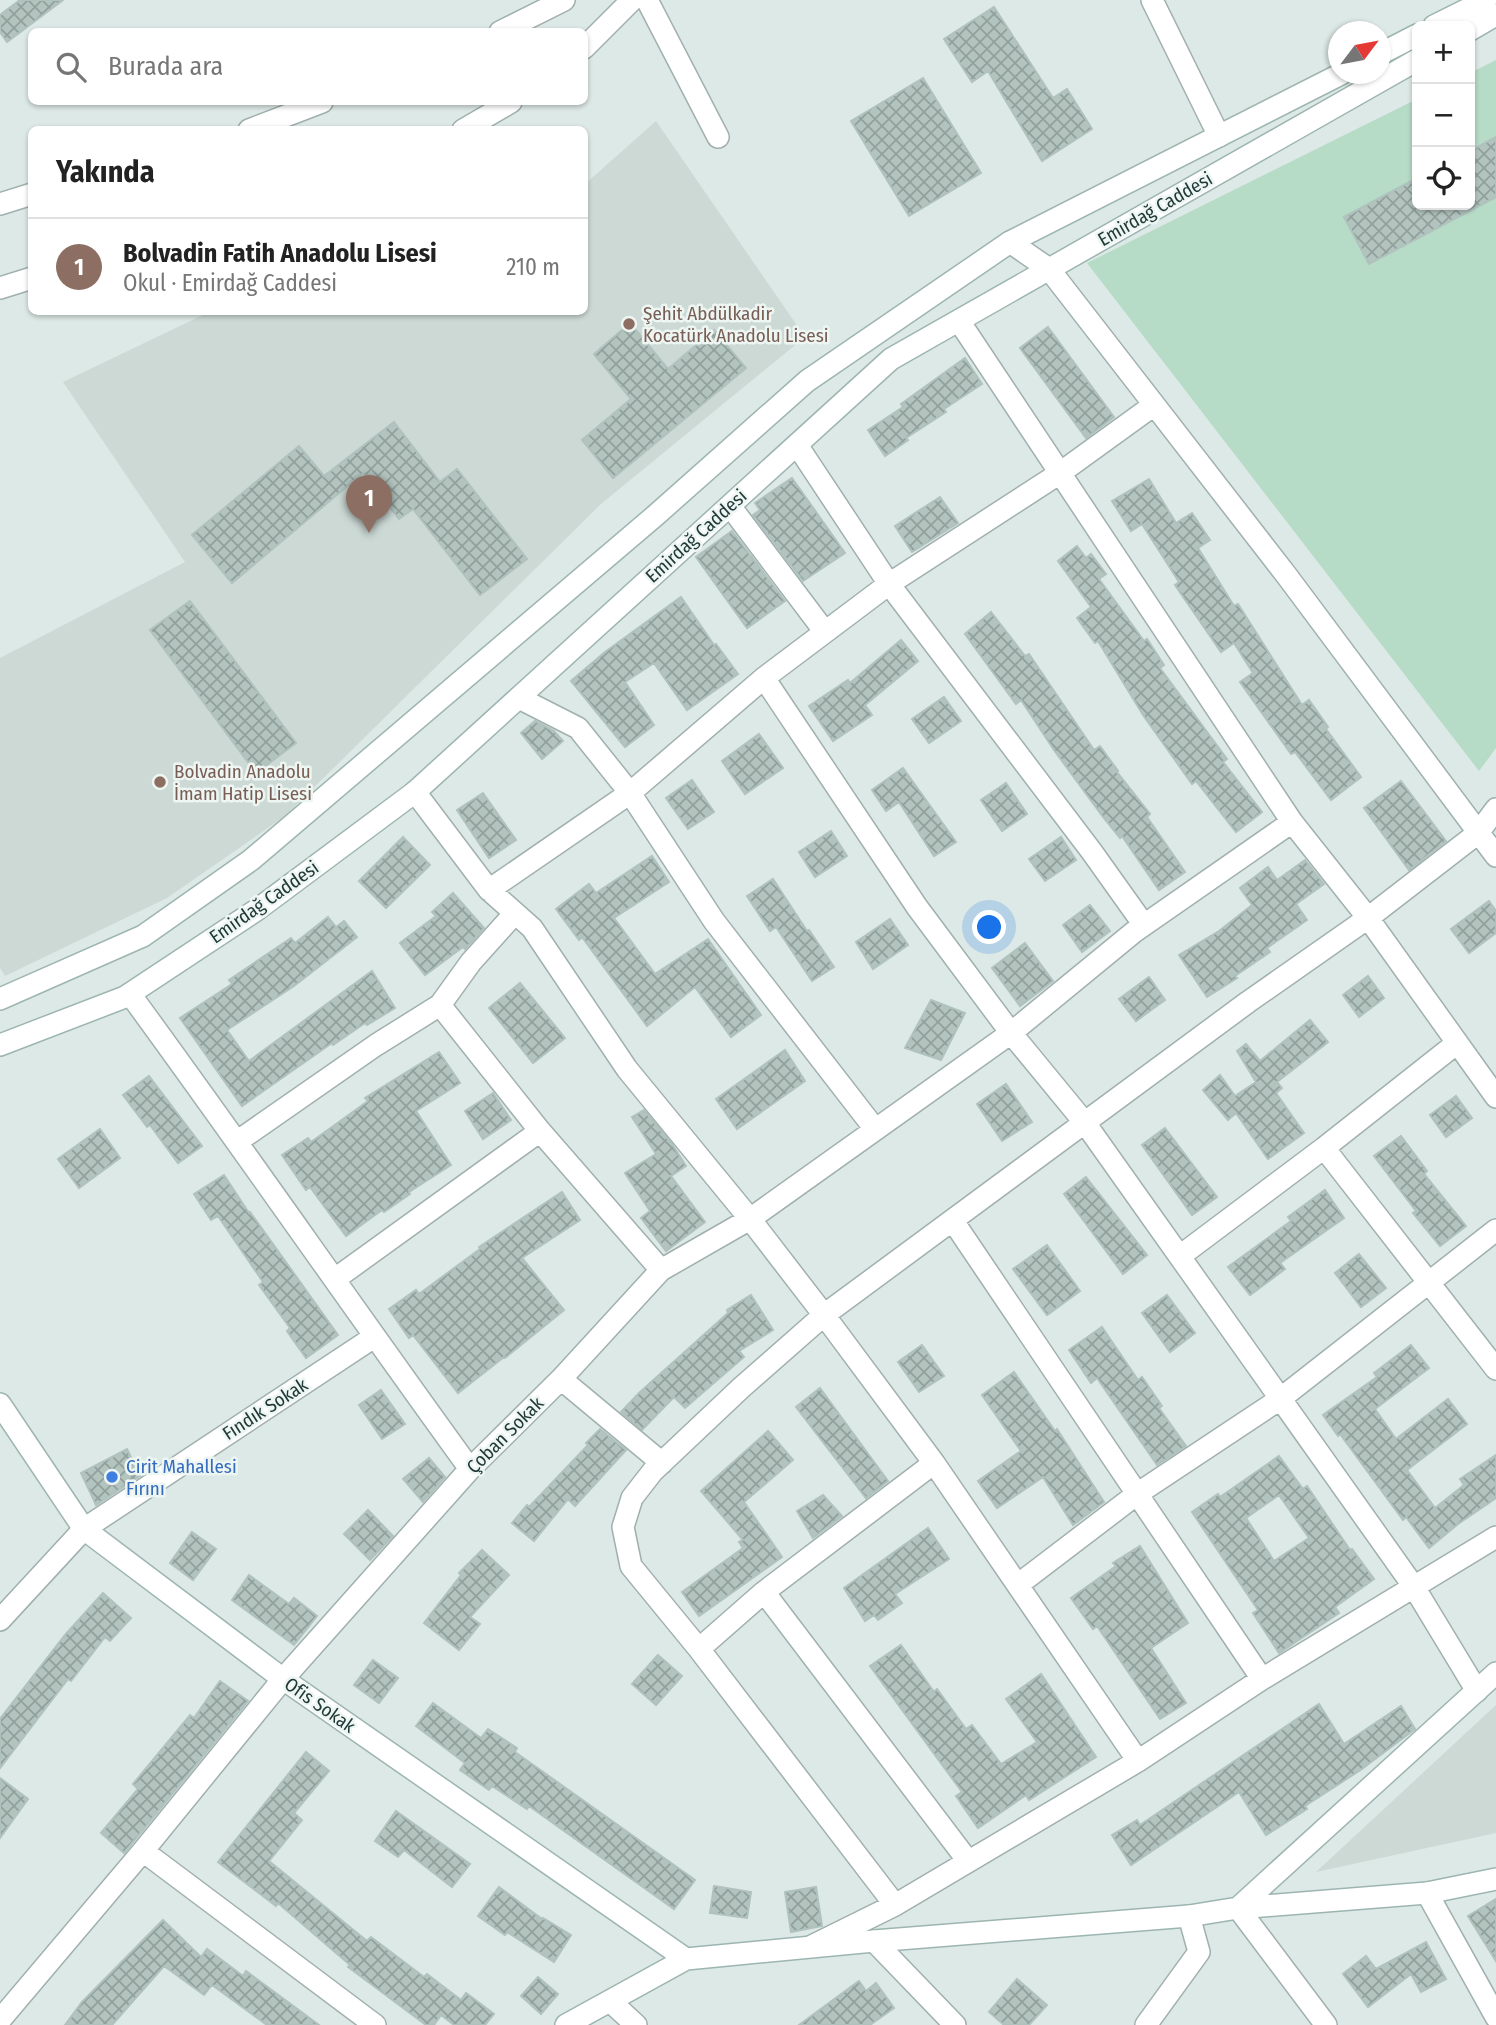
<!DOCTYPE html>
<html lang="tr">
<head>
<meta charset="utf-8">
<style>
  :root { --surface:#fff; --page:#f2f2f2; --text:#222; --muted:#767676; --line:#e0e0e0; --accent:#111827 }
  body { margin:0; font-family:"Fira Sans Condensed",sans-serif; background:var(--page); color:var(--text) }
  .controls { position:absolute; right:21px; top:21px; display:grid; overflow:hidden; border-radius:10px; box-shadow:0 2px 5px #0004 }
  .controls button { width:63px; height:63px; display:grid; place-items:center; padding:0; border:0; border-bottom:2px solid var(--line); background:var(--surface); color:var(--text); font:35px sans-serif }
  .compass { position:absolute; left:1328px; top:21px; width:63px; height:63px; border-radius:50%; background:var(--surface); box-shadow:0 2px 5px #0004; rotate:58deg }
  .you { position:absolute; left:990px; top:928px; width:24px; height:24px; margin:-18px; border:5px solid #fff; border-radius:50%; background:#1a73e8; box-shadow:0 0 0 10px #1a73e833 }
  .badge { display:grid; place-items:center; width:46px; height:46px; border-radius:50%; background:var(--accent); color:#fff; font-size:23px; font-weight:700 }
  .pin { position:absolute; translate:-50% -58px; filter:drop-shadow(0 2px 4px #0008) }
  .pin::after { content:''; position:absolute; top:37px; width:24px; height:21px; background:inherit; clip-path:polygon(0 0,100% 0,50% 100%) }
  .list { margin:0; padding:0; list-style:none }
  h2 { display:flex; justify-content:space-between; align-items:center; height:91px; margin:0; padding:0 28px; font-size:30px }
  h2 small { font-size:23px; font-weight:400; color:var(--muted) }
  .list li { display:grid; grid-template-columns:46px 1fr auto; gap:21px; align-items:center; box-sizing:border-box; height:98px; padding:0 28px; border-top:2px solid var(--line) }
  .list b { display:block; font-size:26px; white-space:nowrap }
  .list p { margin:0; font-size:23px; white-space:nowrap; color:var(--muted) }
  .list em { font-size:23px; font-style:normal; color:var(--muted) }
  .icon { flex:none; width:38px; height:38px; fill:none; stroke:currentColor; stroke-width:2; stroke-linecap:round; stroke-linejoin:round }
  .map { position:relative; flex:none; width:1496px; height:2025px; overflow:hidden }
  .search { position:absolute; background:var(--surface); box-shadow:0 2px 5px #0004; left:28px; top:28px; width:560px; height:77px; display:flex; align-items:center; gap:18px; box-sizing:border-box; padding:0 24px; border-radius:10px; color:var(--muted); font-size:26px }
  .panel { position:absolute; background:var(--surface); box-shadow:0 2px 5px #0004; left:28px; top:126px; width:560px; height:189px; border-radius:10px }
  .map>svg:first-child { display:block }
  .built { fill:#ccd9d5 }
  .green { fill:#b6dbc6 }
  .building { fill:url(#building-cross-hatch); stroke:#b0c2be; stroke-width:2; fill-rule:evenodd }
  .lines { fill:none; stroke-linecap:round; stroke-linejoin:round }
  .street-casing { stroke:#a0b0ae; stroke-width:24 }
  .secondary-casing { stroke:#9db5b0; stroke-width:24 }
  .street { stroke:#fff; stroke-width:21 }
  .secondary { stroke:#fff; stroke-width:21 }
  .education-dot { fill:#8d6e63; stroke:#eef6f3; stroke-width:2.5 }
  .shop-dot { fill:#3f7fe0; stroke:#eef6f3; stroke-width:2.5 }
  .labels { text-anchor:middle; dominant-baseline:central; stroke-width:5; stroke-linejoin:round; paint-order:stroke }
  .street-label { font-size:19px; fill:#1f3836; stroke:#eef6f3 }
  .education-label { font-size:19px; fill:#785e54; stroke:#eef6f3; text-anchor:start }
  .shop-label { font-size:19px; fill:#366cbe; stroke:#eef6f3; text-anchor:start }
</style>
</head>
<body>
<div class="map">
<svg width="1496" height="2025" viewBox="0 0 1496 2025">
  <defs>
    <pattern id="building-cross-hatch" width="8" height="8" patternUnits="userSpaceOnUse" patternTransform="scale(1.75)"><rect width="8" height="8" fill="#b3c4bf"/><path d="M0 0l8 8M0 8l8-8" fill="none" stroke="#91a09c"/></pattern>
  </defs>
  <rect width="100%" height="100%" fill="#dde9e6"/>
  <path class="built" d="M 656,121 L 805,337 L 601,504 L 285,816 L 167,898 L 5,976 L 0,968 L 0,658 L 185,562 L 63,382 L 209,312 L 584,312 L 585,184 Z
    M 1496,1705 L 1496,1833 L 1316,1872 Z"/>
  <path class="green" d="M 1496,60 L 1496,748 L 1479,771 L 1087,263 L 1417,99 L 1417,205 L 1470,205 L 1470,73 Z"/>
  <path class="building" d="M 20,0 L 63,0 L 7,42 L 0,32 L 0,15 Z
    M 994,7 L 1053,98 L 1067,89 L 1092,129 L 1042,161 L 988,71 L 972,82 L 944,39 Z
    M 923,78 L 981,173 L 909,216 L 851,121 Z
    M 1496,137 L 1496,197 L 1369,264 L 1344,217 L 1417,178 L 1417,205 L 1470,205 L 1470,151 Z
    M 630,323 L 668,369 L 714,330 L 746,368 L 613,478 L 582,440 L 631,399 L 594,354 Z
    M 1048,327 L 1114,417 L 1086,438 L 1020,348 Z
    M 965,358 L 982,384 L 944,409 L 946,412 L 906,438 L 908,440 L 885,456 L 868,430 L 903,407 L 901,404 Z
    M 394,422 L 440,482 L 457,469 L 527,559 L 480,595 L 413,509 L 399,519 L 363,473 L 232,583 L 192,535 L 299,446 L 324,476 Z
    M 792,478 L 845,553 L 803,581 L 753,515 L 760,510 L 755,503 Z
    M 1149,479 L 1176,523 L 1192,513 L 1210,540 L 1198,548 L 1234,606 L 1238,604 L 1302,705 L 1309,700 L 1328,727 L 1326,729 L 1361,777 L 1331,800 L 1295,752 L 1291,754 L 1240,682 L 1253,673 L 1234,643 L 1221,652 L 1175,585 L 1179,582 L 1142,524 L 1131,531 L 1112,501 Z
    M 940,497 L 958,523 L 912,552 L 895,526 Z
    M 732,531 L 785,601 L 747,628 L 696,557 Z
    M 1077,546 L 1086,558 L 1091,554 L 1106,574 L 1099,579 L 1144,641 L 1147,639 L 1164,665 L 1160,668 L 1227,759 L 1223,762 L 1262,812 L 1236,832 L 1196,781 L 1192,784 L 1143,715 L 1098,641 L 1095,643 L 1077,618 L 1091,607 L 1058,561 Z
    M 681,597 L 714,645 L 716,644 L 738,674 L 687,710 L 654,663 L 625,682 L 654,725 L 625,747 L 571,681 L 605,652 Z
    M 190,601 L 296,743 L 256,773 L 150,630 Z
    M 991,612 L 1025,656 L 1029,654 L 1094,750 L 1100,746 L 1118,771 L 1117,772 L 1150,814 L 1147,817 L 1185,872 L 1159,890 L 1122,836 L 1120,838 L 1103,817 L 1054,750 L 1021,700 L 1016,704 L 965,634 Z
    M 901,640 L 918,661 L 865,705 L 872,715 L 833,741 L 809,706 L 848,680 L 850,683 Z
    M 944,697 L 961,721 L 929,743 L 912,719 Z
    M 535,721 L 554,731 L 563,741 L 542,759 L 521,733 Z
    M 759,734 L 783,768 L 745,794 L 722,761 Z
    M 903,768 L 956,842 L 934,856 L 899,802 L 886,811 L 872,790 Z
    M 692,780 L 714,812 L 688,829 L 666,798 Z
    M 1401,781 L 1446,841 L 1409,870 L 1364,808 Z
    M 1006,783 L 1027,814 L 1002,831 L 981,800 Z
    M 483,793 L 516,840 L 489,858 L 457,810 Z
    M 831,831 L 847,856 L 815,877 L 799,852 Z
    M 403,837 L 430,865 L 386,908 L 359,881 Z
    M 1061,837 L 1076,860 L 1045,881 L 1029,859 Z
    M 652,856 L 669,882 L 614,918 L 655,974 L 708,939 L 761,1015 L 731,1037 L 695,987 L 647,1026 L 582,937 L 579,940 L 556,909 L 589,884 L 596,893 Z
    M 1305,860 L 1324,884 L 1296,904 L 1307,920 L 1267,948 L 1270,952 L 1235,976 L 1237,978 L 1207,997 L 1179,955 L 1219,931 L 1252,905 L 1240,888 L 1268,867 L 1277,880 Z
    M 773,879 L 807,931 L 809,930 L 834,967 L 812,981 L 776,927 L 770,931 L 747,896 Z
    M 453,893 L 484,928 L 465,949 L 463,947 L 425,975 L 400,943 L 436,916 L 432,912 Z
    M 1489,901 L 1496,911 L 1496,933 L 1469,953 L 1451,929 Z
    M 1090,905 L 1110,931 L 1082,952 L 1063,925 Z
    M 328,917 L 336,927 L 344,921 L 357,937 L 294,986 L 227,1030 L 249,1061 L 372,971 L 395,1008 L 367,1025 L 365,1023 L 333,1045 L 332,1043 L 242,1106 L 180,1018 L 232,984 L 229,980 L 291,938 L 295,943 Z
    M 890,919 L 908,945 L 873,969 L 856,942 Z
    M 1025,943 L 1053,981 L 1020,1006 L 992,968 Z
    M 1368,976 L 1384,998 L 1359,1017 L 1343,995 Z
    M 1149,977 L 1165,1000 L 1136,1021 L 1119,999 Z
    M 520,983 L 565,1038 L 533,1063 L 489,1008 Z
    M 931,1000 L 965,1013 L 941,1060 L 905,1048 Z
    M 1310,1020 L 1328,1042 L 1277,1082 L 1282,1088 L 1276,1093 L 1304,1133 L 1268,1159 L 1236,1113 L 1228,1120 L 1203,1090 L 1220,1075 L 1235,1096 L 1256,1082 L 1237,1051 L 1246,1044 L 1260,1061 Z
    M 785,1050 L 805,1081 L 737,1129 L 716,1099 Z
    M 439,1052 L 460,1083 L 416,1111 L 451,1165 L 409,1192 L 410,1194 L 384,1212 L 382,1210 L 346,1236 L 310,1187 L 306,1190 L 282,1155 L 308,1138 L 311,1142 L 368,1101 L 365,1098 Z
    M 149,1076 L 202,1146 L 178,1163 L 150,1125 L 147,1127 L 123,1095 Z
    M 1006,1084 L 1032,1122 L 1002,1141 L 977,1104 Z
    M 493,1093 L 511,1120 L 483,1139 L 465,1111 Z
    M 1456,1096 L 1472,1118 L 1446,1137 L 1430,1115 Z
    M 644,1110 L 672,1144 L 686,1166 L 671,1176 L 705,1222 L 666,1251 L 641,1218 L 650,1211 L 625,1173 L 656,1154 L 632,1117 Z
    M 1165,1128 L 1217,1197 L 1192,1215 L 1142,1145 Z
    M 100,1129 L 120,1158 L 79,1188 L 58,1159 Z
    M 1401,1136 L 1427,1171 L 1424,1174 L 1466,1226 L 1440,1246 L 1413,1213 L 1416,1211 L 1374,1156 Z
    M 224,1175 L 249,1213 L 250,1212 L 338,1335 L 306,1358 L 287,1331 L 290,1328 L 259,1285 L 263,1282 L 218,1216 L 211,1220 L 194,1194 Z
    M 1086,1177 L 1147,1255 L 1123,1274 L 1064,1194 Z
    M 1325,1190 L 1344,1218 L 1280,1263 L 1285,1269 L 1250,1295 L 1228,1267 L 1291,1221 L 1288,1217 Z
    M 562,1192 L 580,1220 L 522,1258 L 564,1310 L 505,1358 L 504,1357 L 458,1393 L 413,1335 L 409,1338 L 389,1309 L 416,1290 L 419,1294 L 480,1249 L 479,1247 Z
    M 1047,1245 L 1080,1291 L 1047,1315 L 1013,1269 Z
    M 1359,1254 L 1386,1288 L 1361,1307 L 1335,1273 Z
    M 751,1295 L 773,1330 L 739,1351 L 744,1357 L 685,1408 L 674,1397 L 642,1430 L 621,1412 L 639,1393 L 728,1313 L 727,1310 Z
    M 1167,1295 L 1195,1333 L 1170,1352 L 1142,1313 Z
    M 1102,1327 L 1138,1380 L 1142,1377 L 1162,1406 L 1159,1408 L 1186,1446 L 1157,1465 L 1097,1378 L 1091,1383 L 1069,1350 Z
    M 922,1345 L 944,1376 L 919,1392 L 898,1362 Z
    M 1411,1345 L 1429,1368 L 1375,1409 L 1396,1439 L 1448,1399 L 1467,1424 L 1407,1470 L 1435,1508 L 1464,1485 L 1460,1479 L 1496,1455 L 1496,1498 L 1458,1524 L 1429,1548 L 1406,1517 L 1403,1520 L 1340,1434 L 1338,1436 L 1323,1415 L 1377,1377 L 1374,1373 Z
    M 1014,1372 L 1055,1431 L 1057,1429 L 1104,1502 L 1073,1525 L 1043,1477 L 997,1508 L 978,1481 L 1021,1451 L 982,1395 Z
    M 820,1388 L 888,1481 L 866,1498 L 796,1407 Z
    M 381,1390 L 405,1424 L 382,1439 L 359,1405 Z
    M 600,1429 L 626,1450 L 575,1506 L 568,1499 L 534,1541 L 512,1523 L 527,1505 L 529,1507 L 588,1445 L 586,1443 Z
    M 768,1431 L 793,1460 L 744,1502 L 782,1557 L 699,1616 L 682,1592 L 743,1548 L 739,1542 L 743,1540 L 701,1491 Z
    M 127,1449 L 140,1476 L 96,1505 L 81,1473 Z
    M 1279,1456 L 1303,1489 L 1307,1486 L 1350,1550 L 1352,1549 L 1374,1579 L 1335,1607 L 1339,1613 L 1279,1653 L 1253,1613 L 1258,1610 L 1192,1512 L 1218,1494 L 1220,1497 ZM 1279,1495 L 1309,1538 L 1274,1561 L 1246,1518 Z
    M 429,1458 L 445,1477 L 423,1502 L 403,1479 Z
    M 823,1495 L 842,1516 L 813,1538 L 797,1511 Z
    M 368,1510 L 393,1536 L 370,1560 L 344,1534 Z
    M 928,1528 L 949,1559 L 895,1594 L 902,1603 L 878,1620 L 874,1615 L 865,1621 L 844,1588 Z
    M 192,1532 L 216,1549 L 193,1580 L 170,1563 Z
    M 1140,1546 L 1188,1623 L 1151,1648 L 1186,1703 L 1160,1719 L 1097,1626 L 1093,1629 L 1071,1598 L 1116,1566 L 1113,1563 Z
    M 482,1550 L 509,1575 L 470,1617 L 480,1624 L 459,1650 L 424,1623 L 461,1575 L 459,1573 Z
    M 249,1575 L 289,1604 L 294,1598 L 317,1616 L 294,1645 L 232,1600 Z
    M 103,1593 L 131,1618 L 110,1641 L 105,1637 L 71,1681 L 68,1679 L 0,1768 L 0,1719 L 65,1635 Z
    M 901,1645 L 934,1692 L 937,1689 L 966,1729 L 972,1725 L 1001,1764 L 1037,1742 L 1006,1699 L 1041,1674 L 1096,1757 L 1029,1800 L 1026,1795 L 978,1828 L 956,1796 L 962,1792 L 870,1666 Z
    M 658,1655 L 682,1676 L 656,1705 L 632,1684 Z
    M 373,1660 L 398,1678 L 379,1703 L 354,1685 Z
    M 220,1681 L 248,1701 L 124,1853 L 101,1833 L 138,1789 L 133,1784 L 190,1715 L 194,1718 Z
    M 433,1703 L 481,1738 L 488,1729 L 517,1748 L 515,1752 L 695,1880 L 674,1909 L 529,1806 L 527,1809 L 492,1786 L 489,1790 L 460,1770 L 465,1763 L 416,1726 Z
    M 1319,1704 L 1344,1744 L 1401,1706 L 1415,1729 L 1362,1769 L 1305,1806 L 1307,1809 L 1266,1835 L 1239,1792 L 1131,1865 L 1112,1835 L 1137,1820 L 1140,1825 Z
    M 306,1752 L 329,1771 L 294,1813 L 302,1820 L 269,1861 L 367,1941 L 371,1937 L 424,1977 L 427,1974 L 461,2000 L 466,1993 L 494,2014 L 485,2025 L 454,2025 L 441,2015 L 434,2025 L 426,2025 L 348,1967 L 350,1965 L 278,1903 L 276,1906 L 218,1862 Z
    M 0,1778 L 28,1799 L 0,1838 Z
    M 396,1811 L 470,1864 L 452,1887 L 404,1850 L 398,1857 L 375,1841 Z
    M 714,1886 L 751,1892 L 747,1918 L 710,1913 Z
    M 499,1887 L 542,1919 L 543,1918 L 571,1935 L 554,1962 L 507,1932 L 505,1935 L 478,1916 Z
    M 816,1887 L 822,1926 L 791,1932 L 785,1892 Z
    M 1496,1899 L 1496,1961 L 1468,1916 Z
    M 163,1920 L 201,1957 L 207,1949 L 243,1976 L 246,1971 L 319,2025 L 267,2025 L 212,1985 L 204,1995 L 164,1966 L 112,2025 L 65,2025 L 82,2002 Z
    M 1426,1942 L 1446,1979 L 1421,1992 L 1411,1974 L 1368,2007 L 1343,1974 L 1366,1956 L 1376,1969 Z
    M 538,1977 L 558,1994 L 541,2014 L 521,1996 Z
    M 1017,1979 L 1047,2005 L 1029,2025 L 1004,2025 L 989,2012 Z
    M 859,1981 L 866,1991 L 876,1983 L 894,2008 L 870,2025 L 799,2025 Z"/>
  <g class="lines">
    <defs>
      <path id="street" d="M 647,0 L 718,137
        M 1152,0 L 1219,136
        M 500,32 L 564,0
        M 584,48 L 632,0
        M 249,130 L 322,102
        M 463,130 L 511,102
        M 0,204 L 32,194
        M 1010,242 L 1049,269 L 1287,576 L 1496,856
        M 0,288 L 32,278
        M 959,321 L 1292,822 L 1368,918 L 1496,1097
        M 797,445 L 889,584 L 1092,852 L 1144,925
        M 730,506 L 825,632
        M 764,678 L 917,907 L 1011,1033 L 1085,1123 L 1414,1587 L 1477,1691
        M 519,698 L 578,728 L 630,793 L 714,921 L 875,1129
        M 415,792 L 489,890 L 532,928 L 627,1069 L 750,1219 L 824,1315 L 934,1463 L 1138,1761
        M 489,890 L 630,793 L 764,678 L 889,584 L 1060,473 L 1154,405
        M 130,994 C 245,1151 356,1312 470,1469
        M 440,1005 L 540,1131 L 661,1270
        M 238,1141 L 376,1045 L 440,1005 L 471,962 L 515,913
        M 1324,1148 L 1496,1369
        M 953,1221 L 1262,1679
        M 1180,1256 L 1324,1148 L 1457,1043
        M 335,1279 L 540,1131
        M 561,1379 L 662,1463
        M 1019,1584 L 1137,1494 L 1280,1399 L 1496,1230
        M 764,1592 L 968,1861
        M 0,1620 L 84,1529 L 374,1337
        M 699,1649 L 764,1592 L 934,1463
        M 143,1851 L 375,2025
        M 1427,1893 L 1496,2017
        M 895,1905 L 699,1649 L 631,1566 L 623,1527 L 632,1498 L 653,1471 L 742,1387 L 824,1315 L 1248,1002 L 1368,918 L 1478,833 L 1496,809
        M 1238,1908 L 1326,2025
        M 874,1941 L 955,2025
        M 812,1946 L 895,1905 L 1138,1761 L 1262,1679 L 1496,1537
        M 611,2002 L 636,2025
        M 0,2020 L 143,1851 L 283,1679 L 470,1469 L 561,1379 L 661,1270 L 750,1219 L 1011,1033 L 1134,932 L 1292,822
        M 1146,2025 L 1199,1952 L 1189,1916"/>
      <path id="secondary" d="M 1434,26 L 1486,0
        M 1470,30 L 1496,15
        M 1380,54 L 1417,35
        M 0,999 L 143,936 L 251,860 L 656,515 L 807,381 L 1010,242 L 1341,74
        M 0,1045 L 125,997 L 258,909 L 415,792 L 891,359 L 1417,60
        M 0,1404 L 84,1529 L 283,1679 L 686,1959
        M 1238,1908 L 1496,1673
        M 566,2025 L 686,1959 L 874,1941 L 1189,1916 L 1238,1908 L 1427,1893 L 1496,1879"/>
    </defs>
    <use href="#street" class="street-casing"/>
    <use href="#secondary" class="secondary-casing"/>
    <use href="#street" class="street"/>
    <use href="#secondary" class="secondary"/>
  </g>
  <g class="education-dot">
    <circle cx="629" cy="324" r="7"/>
    <circle cx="160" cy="782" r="7"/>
  </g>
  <circle class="shop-dot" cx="112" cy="1477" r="7"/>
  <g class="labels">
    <g class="street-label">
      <text transform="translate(1155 209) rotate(-30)">Emirdağ Caddesi</text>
      <text transform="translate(696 536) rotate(-42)">Emirdağ Caddesi</text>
      <text transform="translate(264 902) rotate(-35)">Emirdağ Caddesi</text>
      <text transform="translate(265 1409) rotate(-33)">Fındık Sokak</text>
      <text transform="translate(505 1435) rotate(-45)">Çoban Sokak</text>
      <text transform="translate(320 1705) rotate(35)">Ofis Sokak</text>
    </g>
    <g class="education-label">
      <text x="643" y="313">Şehit Abdülkadir<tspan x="643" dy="22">Kocatürk Anadolu Lisesi</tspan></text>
      <text x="174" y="771">Bolvadin Anadolu<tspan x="174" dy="22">İmam Hatip Lisesi</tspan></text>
    </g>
    <g class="shop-label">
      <text x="126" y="1466">Cirit Mahallesi<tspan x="126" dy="22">Fırını</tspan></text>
    </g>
  </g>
</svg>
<div class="controls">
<button>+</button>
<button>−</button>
<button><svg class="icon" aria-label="locate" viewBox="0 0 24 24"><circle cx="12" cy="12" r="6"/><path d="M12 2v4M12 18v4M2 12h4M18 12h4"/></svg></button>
</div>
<svg class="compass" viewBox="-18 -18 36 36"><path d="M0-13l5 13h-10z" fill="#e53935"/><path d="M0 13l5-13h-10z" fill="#767676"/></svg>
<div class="you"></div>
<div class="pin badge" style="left:369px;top:533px;background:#8d6e63">1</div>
<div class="search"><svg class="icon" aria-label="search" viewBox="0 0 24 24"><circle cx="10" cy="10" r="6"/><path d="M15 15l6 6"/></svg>Burada ara</div>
<section class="panel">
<h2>Yakında<small></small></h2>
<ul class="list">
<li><span class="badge" style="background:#8d6e63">1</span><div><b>Bolvadin Fatih Anadolu Lisesi</b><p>Okul · Emirdağ Caddesi</p></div><em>210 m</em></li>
</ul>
</section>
</div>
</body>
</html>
